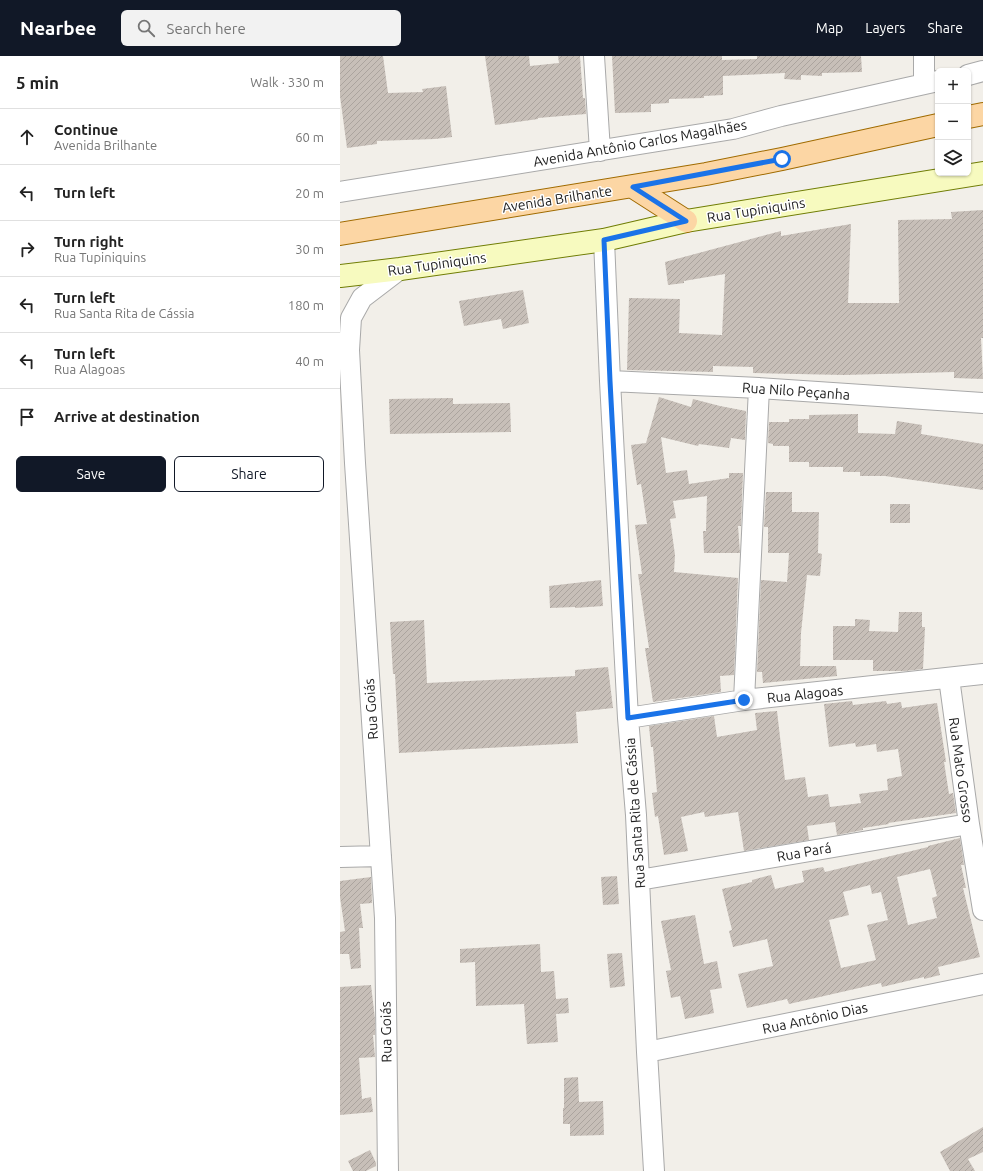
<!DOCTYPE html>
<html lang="en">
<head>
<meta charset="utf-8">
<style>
  :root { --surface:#fff; --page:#f2f2f2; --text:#222; --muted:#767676; --line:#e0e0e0; --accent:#111827 }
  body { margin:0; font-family:Ubuntu,sans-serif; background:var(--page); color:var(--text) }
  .controls { position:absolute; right:12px; top:12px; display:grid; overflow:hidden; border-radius:6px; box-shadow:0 1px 3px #0004 }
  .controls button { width:36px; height:36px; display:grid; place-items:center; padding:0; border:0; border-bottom:1px solid var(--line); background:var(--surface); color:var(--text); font:20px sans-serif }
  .stop { position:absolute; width:12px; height:12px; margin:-9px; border:3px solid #1a73e8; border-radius:50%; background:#fff }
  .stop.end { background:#1a73e8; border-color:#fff; box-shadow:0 1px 4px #0008 }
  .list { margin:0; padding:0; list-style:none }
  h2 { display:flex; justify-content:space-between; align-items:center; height:52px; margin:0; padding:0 16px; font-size:17px }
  h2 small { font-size:13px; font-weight:400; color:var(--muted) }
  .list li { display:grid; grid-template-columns:26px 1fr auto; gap:12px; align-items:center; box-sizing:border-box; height:56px; padding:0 16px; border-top:1px solid var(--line) }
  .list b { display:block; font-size:15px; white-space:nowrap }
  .list p { margin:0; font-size:13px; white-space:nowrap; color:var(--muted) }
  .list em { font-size:13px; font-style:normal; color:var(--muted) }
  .actions { display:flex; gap:8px; padding:12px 16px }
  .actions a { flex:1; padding:9px 0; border:1px solid var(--accent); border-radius:6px; text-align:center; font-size:14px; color:var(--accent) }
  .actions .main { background:var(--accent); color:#fff }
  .icon { flex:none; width:22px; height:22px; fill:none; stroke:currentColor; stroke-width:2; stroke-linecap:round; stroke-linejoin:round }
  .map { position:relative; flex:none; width:643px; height:1115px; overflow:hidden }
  header { display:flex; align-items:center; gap:24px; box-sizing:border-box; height:56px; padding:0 20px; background:var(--accent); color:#fff }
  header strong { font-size:19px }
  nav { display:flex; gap:22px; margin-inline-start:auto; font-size:14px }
  .search { width:280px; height:36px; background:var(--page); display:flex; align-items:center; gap:10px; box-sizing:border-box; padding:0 14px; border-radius:6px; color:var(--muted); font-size:15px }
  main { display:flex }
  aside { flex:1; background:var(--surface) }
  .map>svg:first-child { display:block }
  .building { fill:url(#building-hatch); fill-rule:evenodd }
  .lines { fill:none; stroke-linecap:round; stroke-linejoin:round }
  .street-casing { stroke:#a9a9a9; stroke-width:22 }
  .secondary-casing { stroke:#707d05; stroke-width:24 }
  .primary-casing { stroke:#a06b00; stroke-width:24 }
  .street { stroke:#fff; stroke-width:20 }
  .secondary { stroke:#f7fabf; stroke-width:22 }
  .primary { stroke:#fcd6a4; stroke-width:22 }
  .route { stroke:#1a73e8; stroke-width:5 }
  .labels { text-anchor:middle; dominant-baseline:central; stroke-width:3; stroke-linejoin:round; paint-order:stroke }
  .street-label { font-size:14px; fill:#222; stroke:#fff }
</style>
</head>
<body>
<header>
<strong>Nearbee</strong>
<div class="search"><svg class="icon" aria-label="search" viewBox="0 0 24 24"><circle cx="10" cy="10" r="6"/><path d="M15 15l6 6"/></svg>Search here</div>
<nav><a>Map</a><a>Layers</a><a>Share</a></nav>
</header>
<main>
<aside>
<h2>5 min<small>Walk · 330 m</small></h2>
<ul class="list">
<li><svg class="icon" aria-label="ahead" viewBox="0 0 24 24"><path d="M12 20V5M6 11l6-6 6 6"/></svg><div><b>Continue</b><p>Avenida Brilhante</p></div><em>60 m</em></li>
<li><svg class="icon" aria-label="left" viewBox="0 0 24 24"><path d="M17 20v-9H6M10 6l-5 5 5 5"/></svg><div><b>Turn left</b></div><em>20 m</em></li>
<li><svg class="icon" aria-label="right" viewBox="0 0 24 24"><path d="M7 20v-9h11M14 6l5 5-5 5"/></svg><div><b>Turn right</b><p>Rua Tupiniquins</p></div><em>30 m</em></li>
<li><svg class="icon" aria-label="left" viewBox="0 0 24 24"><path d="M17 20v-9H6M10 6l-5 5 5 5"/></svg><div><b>Turn left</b><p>Rua Santa Rita de Cássia</p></div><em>180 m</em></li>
<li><svg class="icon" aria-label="left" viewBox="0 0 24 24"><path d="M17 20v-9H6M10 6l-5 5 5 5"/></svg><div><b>Turn left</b><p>Rua Alagoas</p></div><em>40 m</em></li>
<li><svg class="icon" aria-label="arrive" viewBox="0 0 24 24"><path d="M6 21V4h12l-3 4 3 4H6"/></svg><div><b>Arrive at destination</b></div></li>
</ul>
<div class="actions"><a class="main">Save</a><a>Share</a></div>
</aside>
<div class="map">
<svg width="643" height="1115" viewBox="0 0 643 1115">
  <defs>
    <pattern id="building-hatch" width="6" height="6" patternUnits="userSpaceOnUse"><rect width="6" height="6" fill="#c7bfb8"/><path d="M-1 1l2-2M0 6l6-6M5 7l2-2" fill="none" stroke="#aba49e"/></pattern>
  </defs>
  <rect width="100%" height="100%" fill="#f2efe9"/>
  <path class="building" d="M 0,0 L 43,0 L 48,37 L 83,36 L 82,33 L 106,30 L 112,81 L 95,83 L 37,85 L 37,88 L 7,92 L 0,40 Z
    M 145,0 L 189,0 L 190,10 L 219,7 L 218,0 L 240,0 L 243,42 L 245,42 L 246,58 L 198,62 L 198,63 L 155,69 Z
    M 272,0 L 382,0 L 382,4 L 417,3 L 417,0 L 521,0 L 522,16 L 482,17 L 482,20 L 461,19 L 461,24 L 444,23 L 445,17 L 383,20 L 383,39 L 364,40 L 364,42 L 329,43 L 329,47 L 311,48 L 311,56 L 275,57 Z
    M 643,154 L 643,282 L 641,282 L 643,323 L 614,322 L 614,316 L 504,319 L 413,317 L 413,311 L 373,310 L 373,316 L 287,314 L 289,242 L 340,243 L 339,277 L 382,279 L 385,218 L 344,225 L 344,227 L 328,229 L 325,206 L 441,175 L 441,180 L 511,168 L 508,247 L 559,247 L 558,164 L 612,163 L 611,156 Z
    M 183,234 L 189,267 L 163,273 L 161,263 L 124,270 L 119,245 Z
    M 319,341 L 351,351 L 353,343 L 380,350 L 406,355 L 405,384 L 391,382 L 389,392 L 359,388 L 358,390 L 321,381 L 326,417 L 347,414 L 349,428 L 389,422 L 389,417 L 403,417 L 401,470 L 398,470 L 400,497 L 364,497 L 363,475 L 366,475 L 367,440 L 333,445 L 336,462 L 330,463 L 335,499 L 334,516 L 398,522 L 394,619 L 380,620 L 381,636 L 313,646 L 305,592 L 309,592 L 298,518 L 302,518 L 295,469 L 307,468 L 301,428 L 297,429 L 291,389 L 306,387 Z
    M 113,342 L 113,348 L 170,347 L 171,376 L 50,378 L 49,343 Z
    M 518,358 L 518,377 L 555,378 L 557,365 L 582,369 L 581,378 L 643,388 L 643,434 L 545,420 L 520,420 L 520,416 L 503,416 L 503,411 L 469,411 L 469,406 L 449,406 L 449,390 L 433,390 L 433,388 L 428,387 L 429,366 L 449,366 L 449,363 L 469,363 L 469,359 Z
    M 426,436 L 452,436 L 452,456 L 479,456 L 478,497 L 482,498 L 480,520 L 467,519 L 461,577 L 460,610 L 496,610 L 497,620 L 423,627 L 422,616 L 417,616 L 421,524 L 447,526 L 449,497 L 428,497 L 428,471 L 424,471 Z
    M 550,448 L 570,448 L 570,467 L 550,467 Z
    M 261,524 L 263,550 L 235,552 L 235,551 L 210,552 L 209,530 Z
    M 559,556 L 582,556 L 582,571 L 585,571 L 583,613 L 565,615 L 533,615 L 533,604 L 493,604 L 493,570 L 515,570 L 515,563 L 530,564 L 529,575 L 558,576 Z
    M 84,564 L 87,627 L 235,620 L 235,614 L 268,611 L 273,652 L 236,656 L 238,687 L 59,697 L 55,618 L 53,618 L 50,566 Z
    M 512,645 L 513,649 L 546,645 L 547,648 L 561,646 L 562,652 L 597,647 L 606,706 L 604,706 L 609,738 L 613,737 L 616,757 L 548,767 L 549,768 L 523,772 L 523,774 L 497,779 L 495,766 L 467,770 L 469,784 L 404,795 L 398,756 L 365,761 L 364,756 L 341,761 L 348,795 L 324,799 L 318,760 L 315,761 L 312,737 L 317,736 L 313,691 L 311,691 L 309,670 L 374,660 L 377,681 L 417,674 L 415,657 L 437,655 L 445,724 L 465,721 L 468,741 L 488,738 L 490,751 L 521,747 L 519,738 L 548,734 L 547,723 L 562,720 L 558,693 L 537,696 L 536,688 L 516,691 L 515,687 L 489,691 L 484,648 Z
    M 620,782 L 624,809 L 621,809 L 626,832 L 623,832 L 640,901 L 598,911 L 600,919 L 584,923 L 584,921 L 542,931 L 541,927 L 449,948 L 447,943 L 407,952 L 398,918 L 433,910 L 427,883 L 393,891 L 389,875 L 392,874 L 382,833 L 412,826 L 412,824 L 431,819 L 435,833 L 464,826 L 462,815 L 483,811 L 485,816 L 588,791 L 588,790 ZM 590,813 L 597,840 L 592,842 L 597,862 L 568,869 L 557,821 ZM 530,829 L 532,838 L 541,836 L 548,864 L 527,869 L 536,904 L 501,912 L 489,864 L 509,859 L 503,836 Z
    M 277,820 L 279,848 L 263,849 L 261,821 Z
    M 31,821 L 32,847 L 20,848 L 23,872 L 19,872 L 21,912 L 11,913 L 9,898 L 0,898 L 0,876 L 5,875 L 0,841 L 0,825 Z
    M 355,859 L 364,908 L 377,905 L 382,932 L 370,934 L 374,957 L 345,963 L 340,940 L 331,942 L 326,915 L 331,914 L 321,865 Z
    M 200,888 L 201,916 L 214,915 L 216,943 L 228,942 L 229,957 L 216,958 L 218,986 L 187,988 L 184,948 L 136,950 L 135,906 L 120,907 L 120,893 Z
    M 282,897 L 285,930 L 270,932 L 267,898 Z
    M 31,929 L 35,963 L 35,979 L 33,979 L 35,1001 L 19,1002 L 22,1043 L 31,1041 L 33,1056 L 0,1059 L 0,931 Z
    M 238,1021 L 239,1046 L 263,1045 L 264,1079 L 230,1080 L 230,1068 L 223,1068 L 223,1052 L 224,1052 L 224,1022 Z
    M 643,1071 L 643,1096 L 628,1103 L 635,1115 L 610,1115 L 600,1096 Z
    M 30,1094 L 36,1107 L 36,1110 L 26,1115 L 13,1115 L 8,1105 Z"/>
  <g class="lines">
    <defs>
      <path id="street" d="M 254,0 L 260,95
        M 584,0 L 584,28
        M 628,19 L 643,15
        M 0,136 L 393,73 L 441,60 L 598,25
        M 264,184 L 270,325 L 288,662 L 296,759 L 307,996 L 314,1115
        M 270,325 L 419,332 L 643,347
        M 609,622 L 629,768 L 643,854
        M 404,644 L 419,332
        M 288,662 L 404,644 L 643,618
        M 0,801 L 41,800
        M 299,824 L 629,768
        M 307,996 L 643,928
        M 48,1115 L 45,862 L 15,407 L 9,294 L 11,262 L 22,242 L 60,213"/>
      <path id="secondary" d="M 0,220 L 60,213 L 264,184 L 346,165 L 643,117"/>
      <path id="primary" d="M 628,61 L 643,58
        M 293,131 L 346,165
        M 0,178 L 366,118 L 442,103 L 598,69"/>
    </defs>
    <use href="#street" class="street-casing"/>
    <use href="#secondary" class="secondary-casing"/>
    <use href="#primary" class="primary-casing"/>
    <use href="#street" class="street"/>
    <use href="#secondary" class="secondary"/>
    <use href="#primary" class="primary"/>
  </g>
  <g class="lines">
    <path class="route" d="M 404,644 L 288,662 L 270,325 L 264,184 L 346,165 L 293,131 L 442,103"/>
  </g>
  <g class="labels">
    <g class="street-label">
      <text transform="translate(300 87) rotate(-10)">Avenida Antônio Carlos Magalhães</text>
      <text transform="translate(217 143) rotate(-9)">Avenida Brilhante</text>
      <text transform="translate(416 154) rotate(-9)">Rua Tupiniquins</text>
      <text transform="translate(97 208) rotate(-8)">Rua Tupiniquins</text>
      <text transform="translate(456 335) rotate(4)">Rua Nilo Peçanha</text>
      <text transform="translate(465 638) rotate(-6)">Rua Alagoas</text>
      <text transform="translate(31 653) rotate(-94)">Rua Goiás</text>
      <text transform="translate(621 714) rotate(82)">Rua Mato Grosso</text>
      <text transform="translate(295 757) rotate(-94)">Rua Santa Rita de Cássia</text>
      <text transform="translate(464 796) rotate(-10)">Rua Pará</text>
      <text transform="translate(475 962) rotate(-12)">Rua Antônio Dias</text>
      <text transform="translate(46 976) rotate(-91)">Rua Goiás</text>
    </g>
  </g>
</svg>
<div class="controls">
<button>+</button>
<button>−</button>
<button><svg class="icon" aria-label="layers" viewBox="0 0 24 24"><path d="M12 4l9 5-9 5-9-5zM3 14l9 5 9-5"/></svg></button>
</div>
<div class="stop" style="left:442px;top:103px"></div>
<div class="stop end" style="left:404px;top:644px"></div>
</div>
</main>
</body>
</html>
